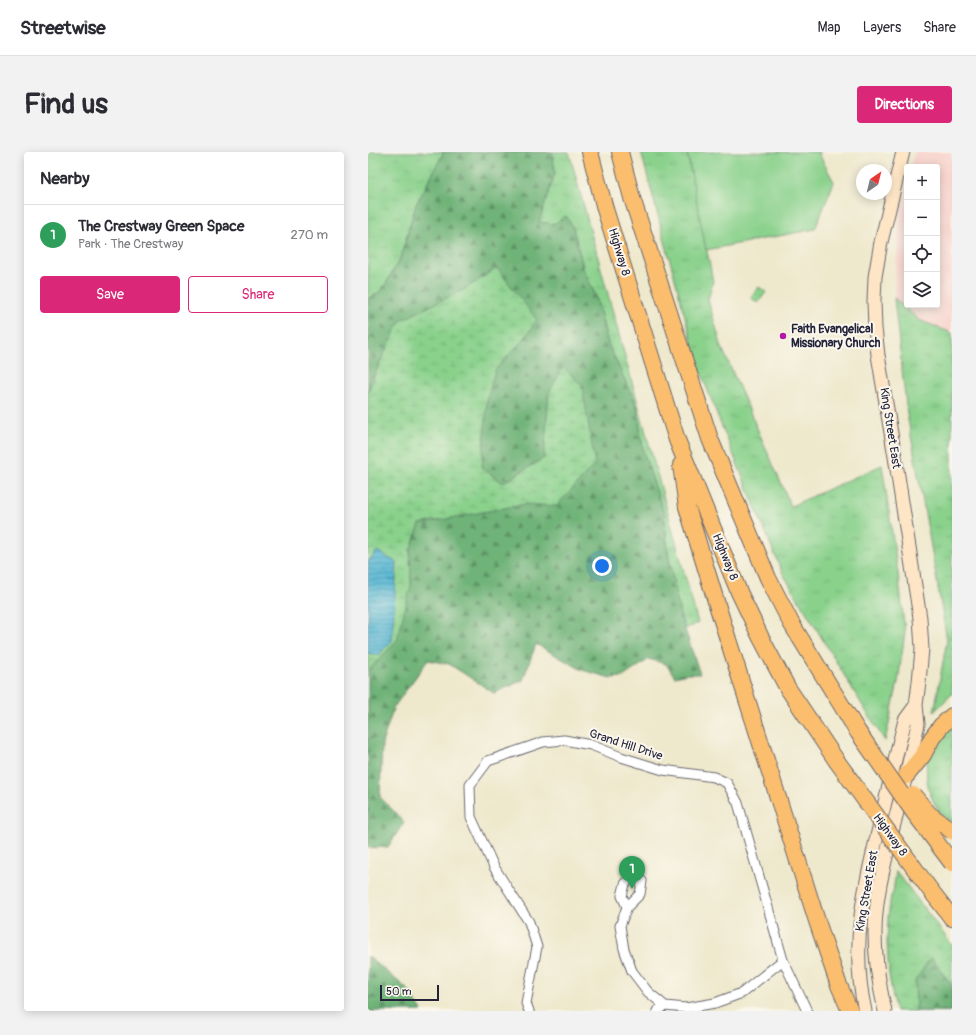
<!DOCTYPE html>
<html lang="en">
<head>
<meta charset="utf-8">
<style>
  :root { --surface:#fff; --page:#f2f2f3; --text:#2b2b33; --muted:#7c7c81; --line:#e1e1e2; --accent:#db2777 }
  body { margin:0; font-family:Pangolin,sans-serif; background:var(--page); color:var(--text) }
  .controls { position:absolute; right:12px; top:12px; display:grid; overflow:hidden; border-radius:4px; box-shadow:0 2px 10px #0003 }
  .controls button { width:36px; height:36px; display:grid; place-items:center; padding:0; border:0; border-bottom:1px solid var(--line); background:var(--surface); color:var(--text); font:20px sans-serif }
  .compass { position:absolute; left:488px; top:12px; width:36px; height:36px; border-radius:50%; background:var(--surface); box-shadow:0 2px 10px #0003; rotate:35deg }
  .scale { position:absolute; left:12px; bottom:10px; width:59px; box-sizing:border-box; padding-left:4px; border:2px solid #22223b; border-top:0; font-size:11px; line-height:14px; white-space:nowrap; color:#22223b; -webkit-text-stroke:3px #fbf7ec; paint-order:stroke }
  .you { position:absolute; left:234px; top:414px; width:14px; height:14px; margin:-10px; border:3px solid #fff; border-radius:50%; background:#1a73e8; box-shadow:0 0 0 6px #1a73e833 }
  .badge { display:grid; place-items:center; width:26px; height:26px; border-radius:50%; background:var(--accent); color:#fff; font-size:13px; font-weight:700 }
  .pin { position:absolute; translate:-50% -33px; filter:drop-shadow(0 1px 2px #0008) }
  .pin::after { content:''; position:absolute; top:21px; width:14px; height:12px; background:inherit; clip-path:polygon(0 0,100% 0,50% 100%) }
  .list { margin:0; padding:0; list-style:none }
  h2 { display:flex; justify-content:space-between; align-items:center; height:52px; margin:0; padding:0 16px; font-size:17px }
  h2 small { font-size:13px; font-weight:400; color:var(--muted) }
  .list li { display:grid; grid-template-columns:26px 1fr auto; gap:12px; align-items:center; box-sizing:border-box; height:60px; padding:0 16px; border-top:1px solid var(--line) }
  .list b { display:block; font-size:15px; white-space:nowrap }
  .list p { margin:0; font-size:13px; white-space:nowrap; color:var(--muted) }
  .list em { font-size:13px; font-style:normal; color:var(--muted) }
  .actions { display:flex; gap:8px; padding:12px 16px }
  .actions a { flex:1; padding:9px 0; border:1px solid var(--accent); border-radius:4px; text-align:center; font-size:14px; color:var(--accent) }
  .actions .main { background:var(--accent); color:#fff }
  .icon { flex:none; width:22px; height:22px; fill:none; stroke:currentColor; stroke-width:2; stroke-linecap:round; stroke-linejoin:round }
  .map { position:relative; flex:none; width:584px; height:859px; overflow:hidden; border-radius:4px }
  header { display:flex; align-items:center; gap:24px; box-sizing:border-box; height:56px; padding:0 20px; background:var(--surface); border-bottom:1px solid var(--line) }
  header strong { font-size:19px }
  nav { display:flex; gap:22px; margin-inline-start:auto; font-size:14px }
  .intro { display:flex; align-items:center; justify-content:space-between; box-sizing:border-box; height:96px; padding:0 24px }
  h1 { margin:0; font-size:28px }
  .button { padding:10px 18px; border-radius:4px; background:var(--accent); color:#fff; font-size:14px; font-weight:700 }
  main { display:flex; gap:24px; padding:0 24px }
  aside { flex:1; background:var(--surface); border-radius:4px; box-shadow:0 2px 10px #0003 }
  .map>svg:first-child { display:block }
  .built { fill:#f7d0ca }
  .grass { fill:url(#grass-tufts); stroke:#567a64 }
  .forest { fill:url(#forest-firs); stroke:#486a5a }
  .wetland { fill:url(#wetland-marsh); stroke:#567a64 }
  .green { fill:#8ad18c; stroke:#567a64 }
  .water { fill:url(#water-rules); stroke:#3b6c87 }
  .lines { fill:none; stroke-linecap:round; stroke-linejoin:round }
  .street-casing { stroke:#69676e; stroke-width:11 }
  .secondary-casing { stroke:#69676e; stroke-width:15 }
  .highway-casing { stroke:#69676e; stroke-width:18 }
  .street { stroke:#fff; stroke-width:9 }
  .secondary { stroke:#fde5c5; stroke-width:13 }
  .highway { stroke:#fabe6e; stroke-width:16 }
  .highway-bridge-casing { stroke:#69676e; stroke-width:18; stroke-linecap:butt }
  .highway-bridge { stroke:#fabe6e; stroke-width:16 }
  .poi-dot { fill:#b5179e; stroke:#fbf7ec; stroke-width:1.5 }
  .labels { text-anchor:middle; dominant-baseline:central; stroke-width:4; stroke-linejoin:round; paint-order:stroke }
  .street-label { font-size:12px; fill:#22223b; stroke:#fbf7ec }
  .poi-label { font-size:12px; font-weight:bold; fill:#22223b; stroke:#fbf7ec; text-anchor:start }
</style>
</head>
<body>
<header>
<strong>Streetwise</strong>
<nav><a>Map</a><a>Layers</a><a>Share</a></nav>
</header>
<div class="intro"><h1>Find us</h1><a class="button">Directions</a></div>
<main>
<aside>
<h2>Nearby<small></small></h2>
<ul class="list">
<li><span class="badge" style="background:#2e9e5b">1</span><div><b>The Crestway Green Space</b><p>Park · The Crestway</p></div><em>270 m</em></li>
</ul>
<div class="actions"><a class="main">Save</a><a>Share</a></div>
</aside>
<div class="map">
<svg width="584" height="859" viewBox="0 0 584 859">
  <defs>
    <pattern id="grass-tufts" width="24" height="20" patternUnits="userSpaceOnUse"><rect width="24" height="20" fill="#8ad18c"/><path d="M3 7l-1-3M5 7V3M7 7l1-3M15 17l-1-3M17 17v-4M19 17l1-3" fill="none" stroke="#77b37a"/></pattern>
    <pattern id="forest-firs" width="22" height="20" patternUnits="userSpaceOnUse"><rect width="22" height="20" fill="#6fb378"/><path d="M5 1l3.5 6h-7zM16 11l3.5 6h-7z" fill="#5b9164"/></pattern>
    <pattern id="wetland-marsh" width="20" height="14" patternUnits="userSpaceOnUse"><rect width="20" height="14" fill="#8ad18c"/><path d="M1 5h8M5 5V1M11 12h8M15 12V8" fill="none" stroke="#77b37a"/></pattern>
    <pattern id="water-rules" width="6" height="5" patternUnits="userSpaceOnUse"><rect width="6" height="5" fill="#54b6d3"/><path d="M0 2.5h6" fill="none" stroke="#4594ac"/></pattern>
  </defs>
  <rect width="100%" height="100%" fill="#fbf7ec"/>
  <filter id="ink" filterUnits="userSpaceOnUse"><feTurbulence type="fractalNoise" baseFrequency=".025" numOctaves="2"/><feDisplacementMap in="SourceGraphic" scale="8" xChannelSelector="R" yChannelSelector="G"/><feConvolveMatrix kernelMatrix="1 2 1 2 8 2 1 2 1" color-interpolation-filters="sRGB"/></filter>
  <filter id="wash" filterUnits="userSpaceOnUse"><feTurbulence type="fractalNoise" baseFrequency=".012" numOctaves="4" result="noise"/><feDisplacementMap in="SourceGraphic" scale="16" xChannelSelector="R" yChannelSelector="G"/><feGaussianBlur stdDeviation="0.9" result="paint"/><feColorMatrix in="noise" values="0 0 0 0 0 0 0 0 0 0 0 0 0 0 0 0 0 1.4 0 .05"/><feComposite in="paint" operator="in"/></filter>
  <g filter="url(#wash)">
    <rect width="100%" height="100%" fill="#eee8cc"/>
    <path class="built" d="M 546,0 L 581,0 L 584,3 L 584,181 L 551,168 L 526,146 L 532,56 L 539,29 L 539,153 L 569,153 L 569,15 L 543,15 Z"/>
    <path class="grass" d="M 0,0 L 76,0 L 48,53 L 32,107 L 15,137 L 9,142 L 0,147 Z
      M 184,0 L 201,0 L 330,471 L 317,477 L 312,463 L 300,401 L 296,362 L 275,299 L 269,254 L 240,192 L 228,144 L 216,119 L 205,76 L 186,72 L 170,70 L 187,21 Z
      M 273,0 L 319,0 L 345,129 L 340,148 L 354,196 L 423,354 L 514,313 L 531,428 L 537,480 L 530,530 L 517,589 L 496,556 L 414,420 L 354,275 L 330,213 Z
      M 526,146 L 551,168 L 584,181 L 584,542 L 566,560 L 579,488 L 562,389 L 539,262 Z
      M 584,568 L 584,672 C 560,655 552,619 564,593 C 567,586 579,575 584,568 Z
      M 528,719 L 584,793 L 584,859 L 528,859 L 526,852 L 521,822 L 519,791 L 520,765 L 523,744 L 525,741 Z"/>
    <path class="forest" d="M 76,0 L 184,0 L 187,21 L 171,70 L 186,72 L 198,64 L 205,76 L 216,119 L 228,144 L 240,192 L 269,254 L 275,299 L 296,362 L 300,401 L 312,463 L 332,522 L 319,522 L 307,525 L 298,512 L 281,507 L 255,525 L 243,526 L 214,518 L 168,492 L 155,528 L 126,541 L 81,512 L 60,508 L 26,555 L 14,591 L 12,645 L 36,670 L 20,695 L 0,696 L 0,519 L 9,510 L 43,433 L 42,398 L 52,372 L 157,352 L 189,354 L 181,241 L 176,306 L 135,331 L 114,316 L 119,249 L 127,218 L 155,188 L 129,116 L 97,137 L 32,169 L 14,206 L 0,239 L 0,147 L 9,142 L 15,137 L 32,107 L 48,53 Z
      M 0,804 L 39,837 L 54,859 L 0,859 Z
      M 563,805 L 584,834 L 584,859 L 548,859 L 547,829 Z"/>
    <path class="wetland" d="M 129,116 L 169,168 L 155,188 L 127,218 L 119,249 L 114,316 L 135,331 L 176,306 L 181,241 L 195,215 L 214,233 L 227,312 L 189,354 L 157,352 L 52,372 L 42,398 L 43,433 L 29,488 L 0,519 L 0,501 L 10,503 L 9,399 L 0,410 L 0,239 L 14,206 L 32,169 L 97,137 Z"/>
    <path class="green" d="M 319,0 L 452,0 L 451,2 L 466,30 L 447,77 L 338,98 Z
      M 391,135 L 398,140 L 390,151 L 383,146 Z"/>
    <path class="water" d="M 9,399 L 29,411 L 24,489 L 10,503 L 0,501 L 0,410 Z"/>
  </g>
  <g filter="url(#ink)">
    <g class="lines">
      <defs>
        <path id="street" d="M 259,755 L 254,744 L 257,732 L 265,724 L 274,729 L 272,742 L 259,755 L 252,774 L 256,797 L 264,819 L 280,840 L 297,854
          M 161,859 L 158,851 L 169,795 L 161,770 L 126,715 L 103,665 L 102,633 L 120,609 L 175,590 L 196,588 L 223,593 L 253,605 L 295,618 L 346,625 L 359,631 L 370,651 L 415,808 L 439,859
          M 289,859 L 297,854 L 318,856 L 347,851 L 374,841 L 415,808"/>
        <path id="secondary" d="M 497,859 C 482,793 496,736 512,672 C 520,637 528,603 537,568 L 548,553
          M 517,859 C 511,833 507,807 507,781 C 507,745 517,710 525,676 C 534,641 542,607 550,572 L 548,553 L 551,530 L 554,497 L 552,466 L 528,311 L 510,203 L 507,176 L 506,149 L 507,125 L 513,90 L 535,0"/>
        <path id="highway" d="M 222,0 L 237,57 L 309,288 L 371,440 L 393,486 L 419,535 L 468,608
          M 252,0 L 264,46 L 342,287 L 400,426 L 423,471 L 490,580
          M 313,313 L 319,355 L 351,459 L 449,769 L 470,831 L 482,859
          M 538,624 L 555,603 L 564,586 L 573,574 L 584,564
          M 560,735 L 584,766"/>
      </defs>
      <use href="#street" class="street-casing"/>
      <use href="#secondary" class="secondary-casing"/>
      <use href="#highway" class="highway-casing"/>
      <use href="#street" class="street"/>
      <use href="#secondary" class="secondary"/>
      <use href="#highway" class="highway"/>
      <defs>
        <path id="highway-bridge" d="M 490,580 L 545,659 L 584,711
          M 468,608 L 560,735
          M 545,643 L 561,662 L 584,679"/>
      </defs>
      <use href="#highway-bridge" class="highway-bridge-casing"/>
      <use href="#highway-bridge" class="highway-bridge"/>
    </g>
  </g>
  <circle class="poi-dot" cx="415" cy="184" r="4"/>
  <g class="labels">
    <g class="street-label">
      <text transform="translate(251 100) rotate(73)">Highway 8</text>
      <text transform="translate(522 276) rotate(81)">King Street East</text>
      <text transform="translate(357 405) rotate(68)">Highway 8</text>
      <text transform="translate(258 593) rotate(18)">Grand Hill Drive</text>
      <text transform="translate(522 683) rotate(54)">Highway 8</text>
      <text transform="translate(499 739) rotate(-80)">King Street East</text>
    </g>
    <g class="poi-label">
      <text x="423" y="177">Faith Evangelical<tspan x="423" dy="14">Missionary Church</tspan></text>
    </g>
  </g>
</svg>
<div class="controls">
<button>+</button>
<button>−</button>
<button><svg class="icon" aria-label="locate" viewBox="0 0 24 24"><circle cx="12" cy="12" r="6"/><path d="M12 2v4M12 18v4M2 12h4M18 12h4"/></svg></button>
<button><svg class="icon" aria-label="layers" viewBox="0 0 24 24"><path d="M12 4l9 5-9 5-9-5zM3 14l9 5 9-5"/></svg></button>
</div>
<svg class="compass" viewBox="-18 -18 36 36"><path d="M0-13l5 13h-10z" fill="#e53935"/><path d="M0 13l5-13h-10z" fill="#7c7c81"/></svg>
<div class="scale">50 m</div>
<div class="you"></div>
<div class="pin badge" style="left:264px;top:737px;background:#2e9e5b">1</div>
</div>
</main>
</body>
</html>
